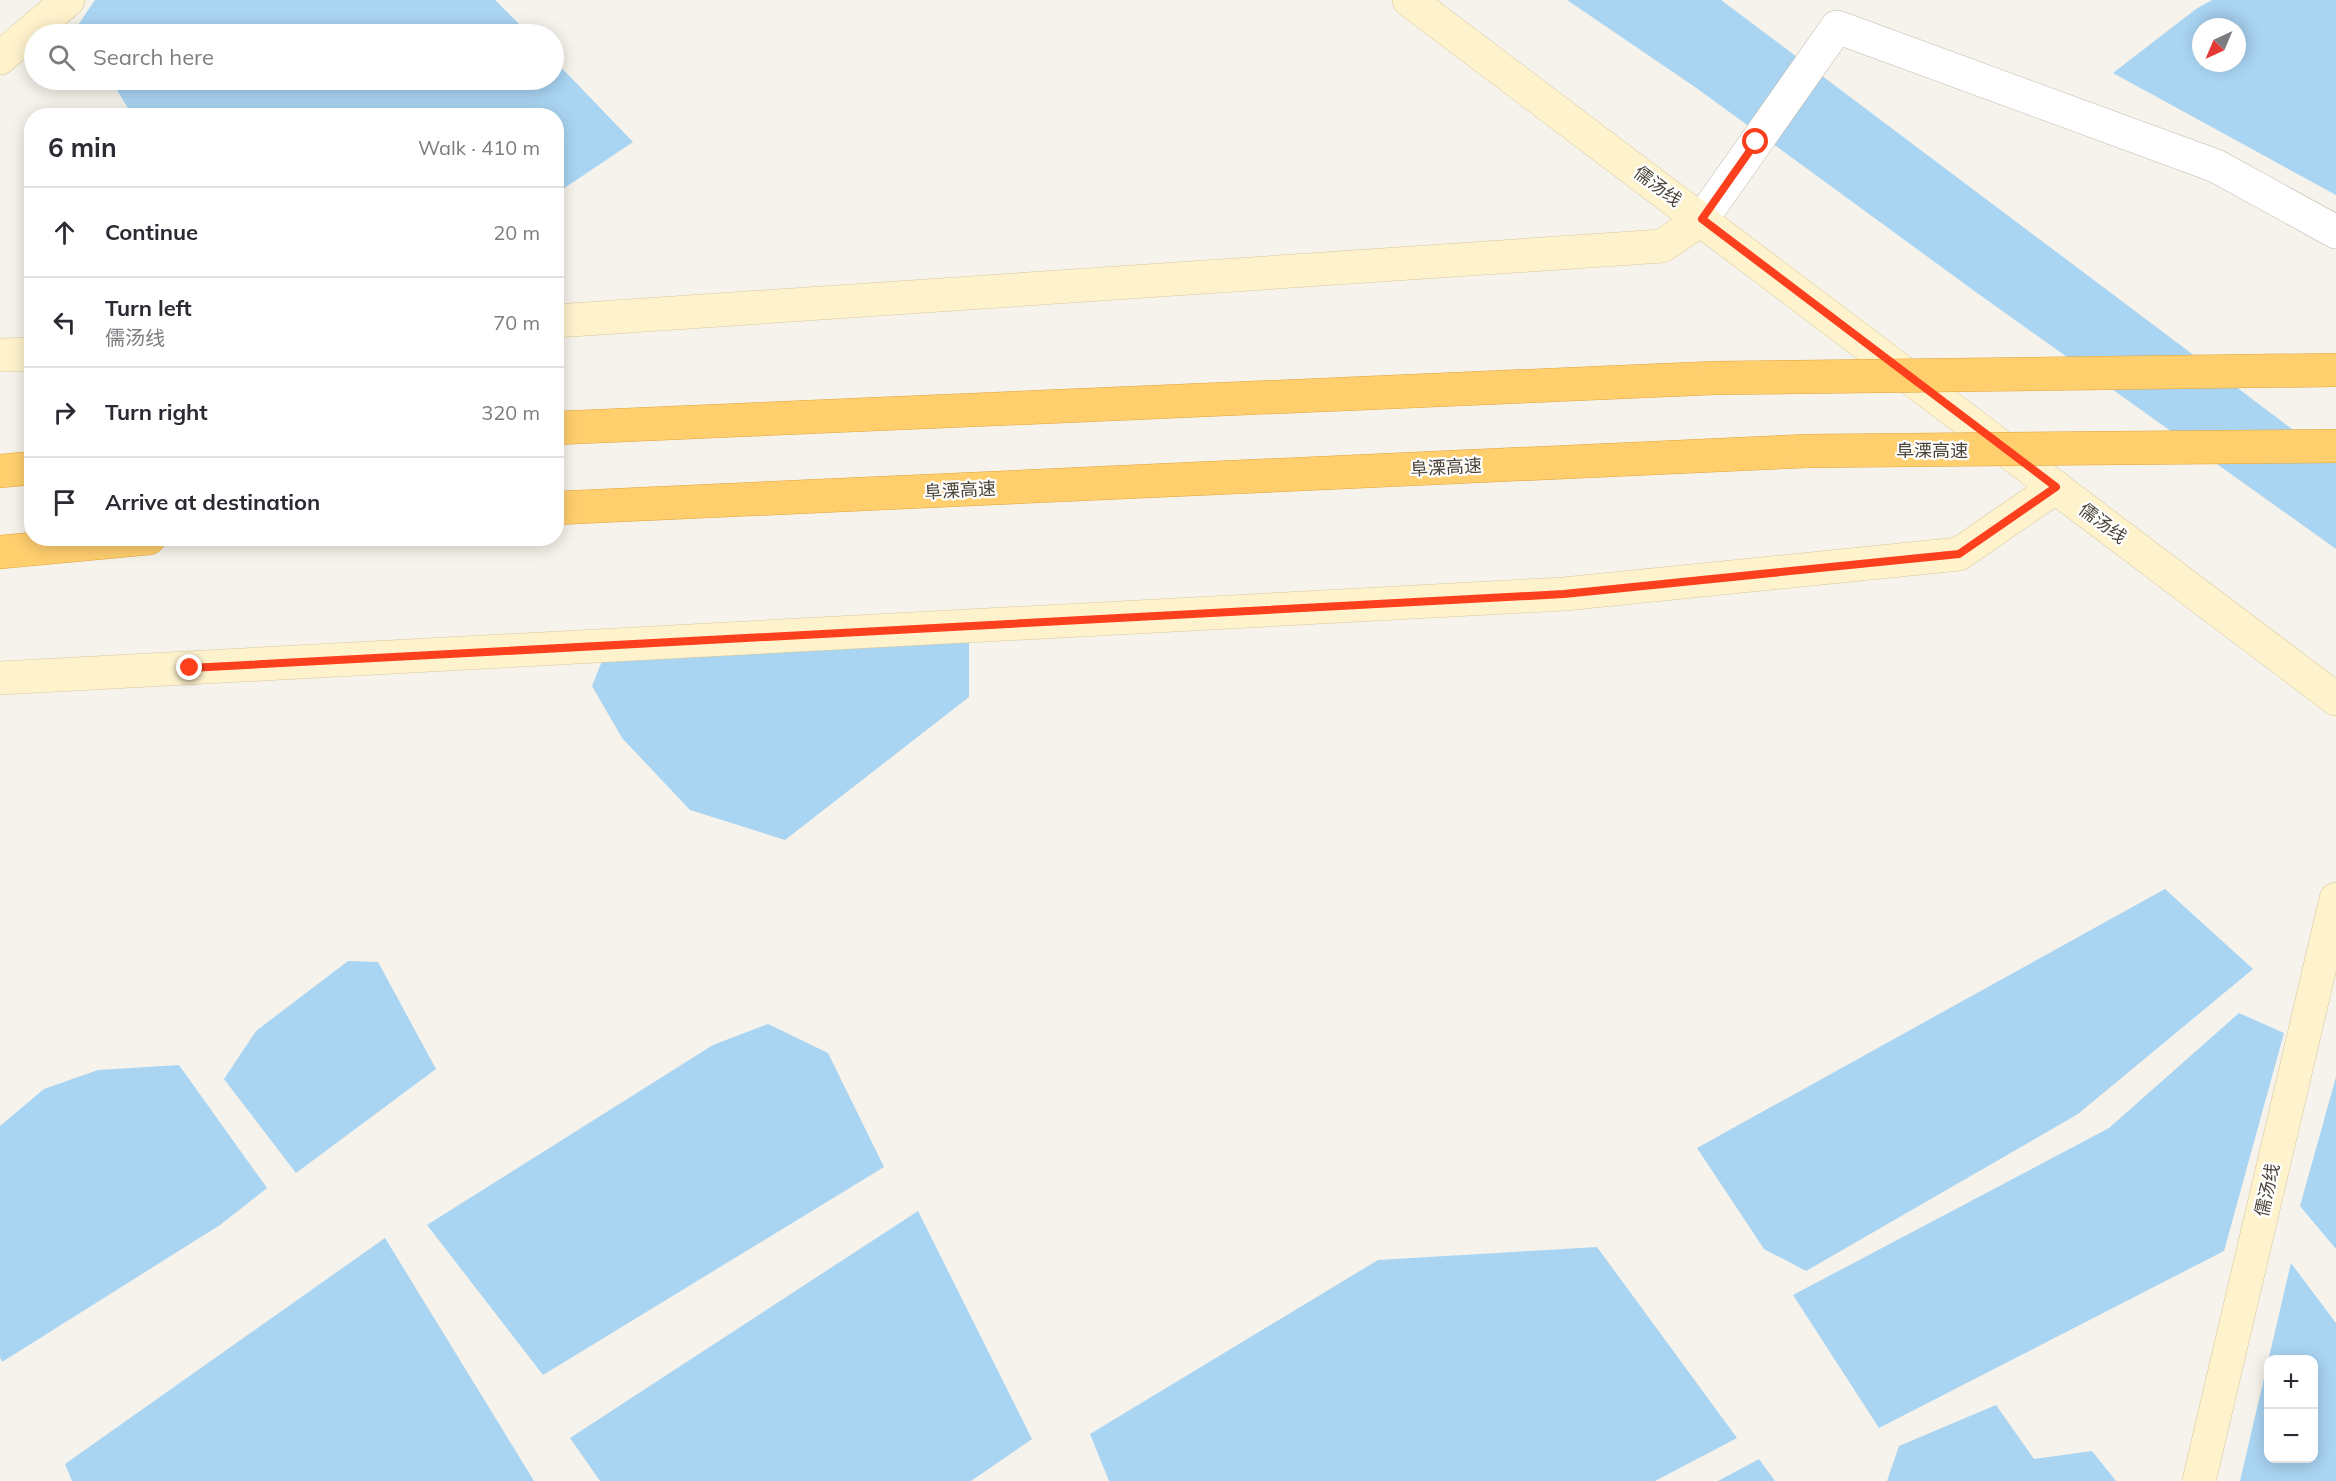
<!DOCTYPE html>
<html lang="en">
<head>
<meta charset="utf-8">
<style>
  :root { --surface:#fff; --page:#f7f7f7; --text:#2b2b33; --muted:#7c7c81; --line:#e1e1e2 }
  body { margin:0; font-family:Mulish,"Noto Sans SC",sans-serif; background:var(--page); color:var(--text) }
  .controls { position:absolute; right:18px; bottom:18px; display:grid; overflow:hidden; border-radius:12px; box-shadow:0 3px 15px #0003 }
  .controls button { width:54px; height:54px; display:grid; place-items:center; padding:0; border:0; border-bottom:2px solid var(--line); background:var(--surface); color:var(--text); font:30px sans-serif }
  .compass { position:absolute; left:2192px; top:18px; width:54px; height:54px; border-radius:50%; background:var(--surface); box-shadow:0 3px 15px #0003; rotate:224deg }
  .stop { position:absolute; width:18px; height:18px; margin:-14px; border:4px solid #fc3f1d; border-radius:50%; background:#fff }
  .stop.end { background:#fc3f1d; border-color:#fff; box-shadow:0 2px 6px #0008 }
  .list { margin:0; padding:0; list-style:none }
  h2 { display:flex; justify-content:space-between; align-items:center; height:78px; margin:0; padding:0 24px; font-size:26px }
  h2 small { font-size:20px; font-weight:400; color:var(--muted) }
  .list li { display:grid; grid-template-columns:39px 1fr auto; gap:18px; align-items:center; box-sizing:border-box; height:90px; padding:0 24px; border-top:2px solid var(--line) }
  .list b { display:block; font-size:22px; white-space:nowrap }
  .list p { margin:0; font-size:20px; white-space:nowrap; color:var(--muted) }
  .list em { font-size:20px; font-style:normal; color:var(--muted) }
  .icon { flex:none; width:33px; height:33px; fill:none; stroke:currentColor; stroke-width:2; stroke-linecap:round; stroke-linejoin:round }
  .map { position:relative; flex:none; width:2336px; height:1481px; overflow:hidden }
  .search { position:absolute; background:var(--surface); box-shadow:0 3px 15px #0003; left:24px; top:24px; width:540px; height:66px; display:flex; align-items:center; gap:15px; box-sizing:border-box; padding:0 21px; border-radius:33px; color:var(--muted); font-size:22px }
  .panel { position:absolute; background:var(--surface); box-shadow:0 3px 15px #0003; left:24px; top:108px; width:540px; height:438px; border-radius:24px }
  .map>svg:first-child { display:block }
  .water { fill:#a9d4f2; fill-rule:evenodd }
  .lines { fill:none; stroke-linecap:round; stroke-linejoin:round }
  .street-casing { stroke:#c2bbae; stroke-width:34 }
  .secondary-casing { stroke:#d6c79b; stroke-width:34 }
  .highway-casing { stroke:#e0a43c; stroke-width:34 }
  .street { stroke:#fff; stroke-width:33 }
  .secondary { stroke:#fff3cd; stroke-width:33 }
  .highway { stroke:#ffcf6e; stroke-width:33 }
  .highway-bridge-casing { stroke:#e0a43c; stroke-width:34; stroke-linecap:butt }
  .highway-bridge { stroke:#ffcf6e; stroke-width:33 }
  .route { stroke:#fc3f1d; stroke-width:8 }
  .labels { text-anchor:middle; dominant-baseline:central; stroke-width:4.5; stroke-linejoin:round; paint-order:stroke }
  .street-label { font-size:18px; fill:#4b4439; stroke:#fff }
</style>
</head>
<body>
<div class="map">
<svg width="2336" height="1481" viewBox="0 0 2336 1481">
  <rect width="100%" height="100%" fill="#f6f3ec"/>
  <path class="water" d="M 95,0 L 495,0 L 529,34 L 84,34 L 78,25 Z
    M 1567,0 L 1721,0 L 2336,462 L 2336,549 L 1973,290 L 1695,87 Z
    M 2212,0 L 2336,0 L 2336,195 L 2113,73 L 2196,9 ZM 2201,27 L 2237,27 L 2237,63 L 2201,63 Z
    M 554,60 L 633,142 L 557,193 L 556,116 L 132,115 L 111,80 L 554,80 Z
    M 969,642 L 969,697 L 785,840 L 690,810 L 622,738 L 592,686 L 602,661 Z
    M 2165,889 L 2253,969 L 2078,1114 L 1806,1271 L 1764,1249 L 1697,1148 Z
    M 348,961 L 378,962 L 436,1069 L 296,1173 L 224,1079 L 256,1031 Z
    M 2239,1013 L 2284,1033 L 2224,1251 L 1879,1428 L 1793,1295 L 2109,1128 Z
    M 768,1024 L 828,1053 L 884,1167 L 543,1375 L 427,1225 L 713,1045 Z
    M 179,1065 L 267,1188 L 220,1225 L 2,1362 L 0,1357 L 0,1126 L 44,1089 L 98,1070 Z
    M 2336,1077 L 2336,1249 L 2300,1206 Z
    M 918,1211 L 1032,1439 L 971,1481 L 600,1481 L 570,1438 Z
    M 385,1238 L 534,1481 L 72,1481 L 65,1464 Z
    M 1597,1247 L 1737,1438 L 1655,1481 L 1109,1481 L 1090,1434 L 1378,1260 Z
    M 2291,1263 L 2336,1323 L 2336,1481 L 2240,1481 ZM 2268,1360 L 2314,1360 L 2314,1458 L 2268,1458 Z
    M 1996,1405 L 2034,1459 L 2092,1451 L 2116,1481 L 1887,1481 L 1899,1446 Z
    M 1759,1459 L 1775,1481 L 1718,1481 Z"/>
  <g class="lines">
    <defs>
      <path id="street" d="M 1702,219 L 1837,27 L 2216,166 L 2336,232"/>
      <path id="secondary" d="M 1409,0 L 2336,699
        M 0,58 L 68,0
        M 556,321 L 1662,246 L 1702,219
        M 0,355 L 32,354
        M 0,678 L 1564,594 L 1959,554 L 2056,487
        M 2199,1481 L 2336,899"/>
      <path id="highway" d="M 556,428 L 1714,378
        M 0,471 L 32,468
        M 556,508 L 1807,451
        M 0,552 L 149,538"/>
    </defs>
    <use href="#street" class="street-casing"/>
    <use href="#secondary" class="secondary-casing"/>
    <use href="#highway" class="highway-casing"/>
    <use href="#street" class="street"/>
    <use href="#secondary" class="secondary"/>
    <use href="#highway" class="highway"/>
    <defs>
      <path id="highway-bridge" d="M 1714,378 L 2336,370
        M 1807,451 L 2336,446"/>
    </defs>
    <use href="#highway-bridge" class="highway-bridge-casing"/>
    <use href="#highway-bridge" class="highway-bridge"/>
  </g>
  <g class="lines">
    <path class="route" d="M 190,668 L 1564,594 L 1959,554 L 2056,487 L 1702,219 L 1756,142"/>
  </g>
  <g class="labels">
    <g class="street-label">
      <text transform="translate(1658 186) rotate(37)">儒汤线</text>
      <text x="1932" y="450">阜溧高速</text>
      <text transform="translate(1446 467) rotate(-3)">阜溧高速</text>
      <text transform="translate(960 490) rotate(-3)">阜溧高速</text>
      <text transform="translate(2103 523) rotate(37)">儒汤线</text>
      <text transform="translate(2267 1190) rotate(-77)">儒汤线</text>
    </g>
  </g>
</svg>
<div class="controls">
<button>+</button>
<button>−</button>
</div>
<svg class="compass" viewBox="-18 -18 36 36"><path d="M0-13l5 13h-10z" fill="#e53935"/><path d="M0 13l5-13h-10z" fill="#7c7c81"/></svg>
<div class="stop" style="left:1756px;top:142px"></div>
<div class="stop end" style="left:190px;top:668px"></div>
<div class="search"><svg class="icon" aria-label="search" viewBox="0 0 24 24"><circle cx="10" cy="10" r="6"/><path d="M15 15l6 6"/></svg>Search here</div>
<section class="panel">
<h2>6 min<small>Walk · 410 m</small></h2>
<ul class="list">
<li><svg class="icon" aria-label="ahead" viewBox="0 0 24 24"><path d="M12 20V5M6 11l6-6 6 6"/></svg><div><b>Continue</b></div><em>20 m</em></li>
<li><svg class="icon" aria-label="left" viewBox="0 0 24 24"><path d="M17 20v-9H6M10 6l-5 5 5 5"/></svg><div><b>Turn left</b><p>儒汤线</p></div><em>70 m</em></li>
<li><svg class="icon" aria-label="right" viewBox="0 0 24 24"><path d="M7 20v-9h11M14 6l5 5-5 5"/></svg><div><b>Turn right</b></div><em>320 m</em></li>
<li><svg class="icon" aria-label="arrive" viewBox="0 0 24 24"><path d="M6 21V4h12l-3 4 3 4H6"/></svg><div><b>Arrive at destination</b></div></li>
</ul>
</section>
</div>
</body>
</html>
